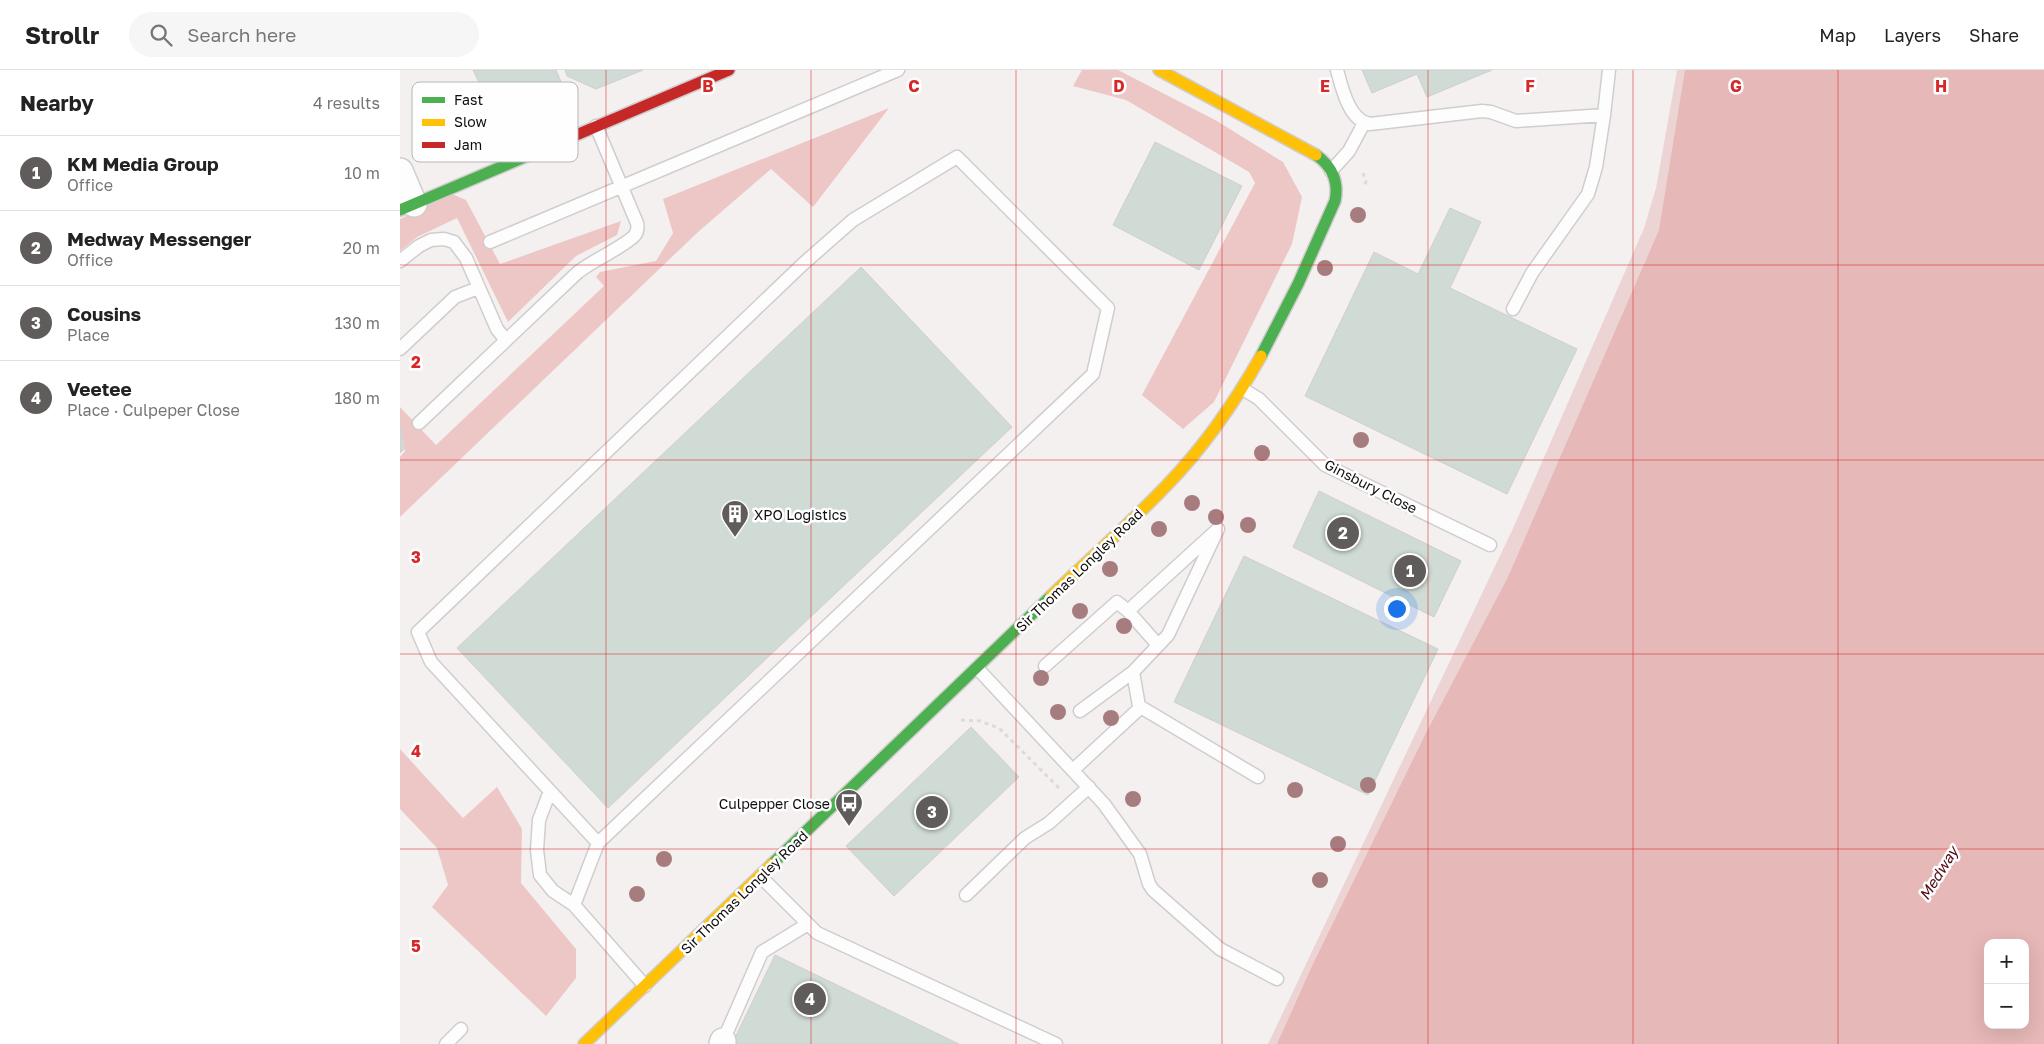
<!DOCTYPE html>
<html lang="en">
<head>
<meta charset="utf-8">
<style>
  :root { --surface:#fff; --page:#f6f6f6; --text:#222; --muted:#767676; --line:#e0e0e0; --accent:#605c5c }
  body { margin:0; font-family:"Golos Text",sans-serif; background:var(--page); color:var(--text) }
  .controls { position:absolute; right:15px; bottom:15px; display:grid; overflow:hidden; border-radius:10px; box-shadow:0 5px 20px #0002 }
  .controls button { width:45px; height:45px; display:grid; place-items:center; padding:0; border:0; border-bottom:1px solid var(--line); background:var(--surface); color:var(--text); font:25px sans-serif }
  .you { position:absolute; left:996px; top:538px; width:18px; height:18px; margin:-12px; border:4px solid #fff; border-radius:50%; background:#1a73e8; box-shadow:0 0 0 8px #1a73e833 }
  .badge { display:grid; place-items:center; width:32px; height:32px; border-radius:50%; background:var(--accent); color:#fff; font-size:16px; font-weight:700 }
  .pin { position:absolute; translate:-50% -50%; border:2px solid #fff; box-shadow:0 1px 5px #0006 }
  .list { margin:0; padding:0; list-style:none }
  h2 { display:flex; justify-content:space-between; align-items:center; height:65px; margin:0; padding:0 20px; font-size:21px }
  h2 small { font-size:16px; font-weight:400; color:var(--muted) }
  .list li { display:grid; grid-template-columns:32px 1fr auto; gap:15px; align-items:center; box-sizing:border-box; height:75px; padding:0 20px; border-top:1px solid var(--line) }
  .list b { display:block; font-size:19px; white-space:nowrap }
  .list p { margin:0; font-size:16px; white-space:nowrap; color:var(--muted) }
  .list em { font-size:16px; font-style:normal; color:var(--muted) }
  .icon { flex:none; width:28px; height:28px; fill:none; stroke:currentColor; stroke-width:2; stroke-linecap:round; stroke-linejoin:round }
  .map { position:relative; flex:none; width:1644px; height:974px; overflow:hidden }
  header { display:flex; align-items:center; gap:30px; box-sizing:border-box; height:70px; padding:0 25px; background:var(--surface); border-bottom:1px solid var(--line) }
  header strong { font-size:24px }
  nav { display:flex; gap:28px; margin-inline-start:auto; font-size:18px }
  .search { width:350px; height:45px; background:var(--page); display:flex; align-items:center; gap:12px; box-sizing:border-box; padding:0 18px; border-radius:28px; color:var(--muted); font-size:19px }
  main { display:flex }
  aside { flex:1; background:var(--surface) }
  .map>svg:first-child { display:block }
  .green { fill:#edd4d4 }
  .forest { fill:#ecc7c6 }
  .water { fill:#e6b8b7; fill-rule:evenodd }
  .building { fill:#d0dbd6; stroke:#cfcece }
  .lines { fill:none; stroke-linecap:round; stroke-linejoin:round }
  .lane-casing { stroke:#d0cdcd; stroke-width:15 }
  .street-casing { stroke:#d0cdcd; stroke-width:28 }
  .fast-casing { stroke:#d0cdcd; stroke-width:14 }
  .slow-casing { stroke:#d0cdcd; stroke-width:14 }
  .jam-casing { stroke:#d0cdcd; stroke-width:14 }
  .path { stroke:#dcdada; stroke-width:3; stroke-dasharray:4 4; stroke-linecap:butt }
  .lane { stroke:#fefdfd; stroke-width:12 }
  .street { stroke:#fefdfd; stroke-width:25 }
  .fast { stroke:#4caf50; stroke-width:11 }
  .slow { stroke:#ffc107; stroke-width:11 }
  .jam { stroke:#c62828; stroke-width:11 }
  .tree { fill:#a77c7f }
  .grid { fill:none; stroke:#d62828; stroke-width:1; stroke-opacity:0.55 }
  .labels { text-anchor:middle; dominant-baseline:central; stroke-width:5; stroke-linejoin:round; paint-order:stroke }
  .street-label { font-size:14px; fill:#0f0d0d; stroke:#fefefe }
  .poi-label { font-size:14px; fill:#0f0d0d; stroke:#fefefe; text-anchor:start }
  .water-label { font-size:15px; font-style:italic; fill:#520713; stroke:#fefefe }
  .key { fill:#fefefe; stroke:#b6b6b6; stroke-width:1 }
  .key-label { font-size:14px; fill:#0f0d0d }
  .grid-label { font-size:16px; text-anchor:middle; font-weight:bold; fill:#d62828; stroke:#fefefe; stroke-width:5; stroke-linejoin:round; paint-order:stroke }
</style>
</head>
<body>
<header>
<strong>Strollr</strong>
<div class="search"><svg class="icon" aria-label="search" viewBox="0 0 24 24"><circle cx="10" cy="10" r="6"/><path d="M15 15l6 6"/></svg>Search here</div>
<nav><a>Map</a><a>Layers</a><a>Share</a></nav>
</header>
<main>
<aside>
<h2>Nearby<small>4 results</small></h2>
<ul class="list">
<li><span class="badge">1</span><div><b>KM Media Group</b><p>Office</p></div><em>10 m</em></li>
<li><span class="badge">2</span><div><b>Medway Messenger</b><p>Office</p></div><em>20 m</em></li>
<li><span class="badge">3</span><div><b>Cousins</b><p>Place</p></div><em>130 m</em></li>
<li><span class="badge">4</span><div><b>Veetee</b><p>Place · Culpeper Close</p></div><em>180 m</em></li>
</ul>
</aside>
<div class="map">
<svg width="1644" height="974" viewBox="0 0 1644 974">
  <rect width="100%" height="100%" fill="#f5f0f0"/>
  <path class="green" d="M 1277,0 L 1312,0 L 1276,202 L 960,974 L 868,974 L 1115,454 L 1244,158 L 1256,118 Z"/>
  <path class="forest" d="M 682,0 L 718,0 L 817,51 L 883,92 L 902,127 L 892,174 L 814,332 L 783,359 L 742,325 L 855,113 L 849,102 L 726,30 L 673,16 Z
    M 489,38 L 413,137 L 371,99 L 298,162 L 0,447 L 0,387 L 5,381 L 0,352 L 0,337 L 36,375 L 204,216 L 196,207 L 200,202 L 256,191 L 273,163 L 263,129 Z
    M 52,124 L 66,130 L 100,194 L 221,151 L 217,165 L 176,186 L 108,252 L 57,148 L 17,167 L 0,181 L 0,149 Z
    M 0,679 L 63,748 L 97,717 L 122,759 L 121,813 L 176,879 L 176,908 L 146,946 L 32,837 L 48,815 L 37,778 L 0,739 Z"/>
  <path class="water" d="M 1285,0 L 1644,0 L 1644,974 L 877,974 L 913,894 L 1026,663 L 1108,507 L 1259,160 ZM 1588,873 L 1625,873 L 1625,955 L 1588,955 Z"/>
  <path class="building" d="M 73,0 L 156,0 L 168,28 L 74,68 L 57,28 L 81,17 Z
    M 165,0 L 243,0 L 196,19 L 167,6 Z
    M 962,0 L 1092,0 L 1027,27 L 1017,4 L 972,23 Z
    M 755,72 L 842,116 L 799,200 L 713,155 Z
    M 1050,138 L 1081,152 L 1050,218 L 1177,279 L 1107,424 L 905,326 L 974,182 L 1018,204 Z
    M 461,197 L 612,357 L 208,738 L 57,578 Z
    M 0,353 L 4,379 L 0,383 Z
    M 919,421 L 1061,491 L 1034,547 L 893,477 Z
    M 844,486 L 1038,579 L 968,725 L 774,632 Z
    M 571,657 L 619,707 L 494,826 L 446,776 Z
    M 375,885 L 559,974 L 332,974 Z"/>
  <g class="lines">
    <defs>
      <path id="lane" d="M 937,0 C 942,18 949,51 970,54 L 1082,41 L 1091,42 L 1116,51 L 1204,45 L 1209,0
        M 931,101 L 949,81 L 964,53
        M 90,172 L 498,0
        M 0,191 L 19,176 L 31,170 L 44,169 L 54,172 L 66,188 L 97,259 L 105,269
        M 1113,239 L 1132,203 L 1188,124 L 1196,97 L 1204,45
        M 0,279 L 55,227 L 78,218
        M 843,319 L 859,329 L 925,395 L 1090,475
        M 19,353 L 177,203 C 191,191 226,176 235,165 C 238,161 238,158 237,153 L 196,56
        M 728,541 L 758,575
        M 645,596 L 717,532 L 728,541 L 818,459 L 768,565 L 733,602
        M 577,598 L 704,734 L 740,784 L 749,814 L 753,820 L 820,879 L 877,909
        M 680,641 L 733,602 L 739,636
        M 673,700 L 740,638 L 739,636 L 858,707
        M 150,721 L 139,750 L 137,780 L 140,805 L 153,821 L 174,835
        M 198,773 L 31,592 L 18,562 L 403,194 L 453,150 L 557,87 L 708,238 L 693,304 L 198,773 L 174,835 L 245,916
        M 360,806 L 417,863 L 656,974
        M 566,825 L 625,768 L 649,753 L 689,717
        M 323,971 L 362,882 L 408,854
        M 46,974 L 61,959"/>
      <path id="street" d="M 0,101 L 14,134
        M 322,974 L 323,971"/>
      <path id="fast" d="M 0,140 L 174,66
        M 861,286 L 898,214 L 935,131 C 939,112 932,96 916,85
        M 372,794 L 651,526"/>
      <path id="slow" d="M 759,0 L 916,85
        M 651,526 C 689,489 730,454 767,415 C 804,377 835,332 861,286
        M 184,974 L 372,794"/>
      <path id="jam" d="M 174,66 L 329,0"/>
    </defs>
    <use href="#lane" class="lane-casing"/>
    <use href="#street" class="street-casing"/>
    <use href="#fast" class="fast-casing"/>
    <use href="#slow" class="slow-casing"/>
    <use href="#jam" class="jam-casing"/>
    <path class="path" d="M 963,103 L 966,112 L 964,116
      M 561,650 L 580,651 L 599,658 L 659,718"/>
    <use href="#lane" class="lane"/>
    <use href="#street" class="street"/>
    <use href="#fast" class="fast"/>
    <use href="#slow" class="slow"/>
    <use href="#jam" class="jam"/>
  </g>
  <g class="tree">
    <circle cx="958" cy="145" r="8"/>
    <circle cx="925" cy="198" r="8"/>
    <circle cx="961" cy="370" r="8"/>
    <circle cx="862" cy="383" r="8"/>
    <circle cx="792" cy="433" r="8"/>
    <circle cx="816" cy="447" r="8"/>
    <circle cx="848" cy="455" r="8"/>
    <circle cx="759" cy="459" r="8"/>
    <circle cx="710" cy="499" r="8"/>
    <circle cx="680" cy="541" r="8"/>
    <circle cx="724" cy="556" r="8"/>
    <circle cx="641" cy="608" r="8"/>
    <circle cx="658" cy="642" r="8"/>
    <circle cx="711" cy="648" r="8"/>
    <circle cx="968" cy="715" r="8"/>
    <circle cx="895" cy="720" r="8"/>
    <circle cx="733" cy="729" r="8"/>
    <circle cx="938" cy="774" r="8"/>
    <circle cx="264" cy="789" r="8"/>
    <circle cx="920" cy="810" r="8"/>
    <circle cx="237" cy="824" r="8"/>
  </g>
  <path class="grid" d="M 206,0 L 206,974M 411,0 L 411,974M 616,0 L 616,974M 822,0 L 822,974M 1028,0 L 1028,974M 1233,0 L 1233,974M 1438,0 L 1438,974M 0,195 L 1644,195M 0,390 L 1644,390M 0,584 L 1644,584M 0,779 L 1644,779"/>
  <defs>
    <symbol id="building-pin" viewBox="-11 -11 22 30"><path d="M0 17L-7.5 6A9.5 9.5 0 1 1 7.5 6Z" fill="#605c5c" stroke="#fefefe"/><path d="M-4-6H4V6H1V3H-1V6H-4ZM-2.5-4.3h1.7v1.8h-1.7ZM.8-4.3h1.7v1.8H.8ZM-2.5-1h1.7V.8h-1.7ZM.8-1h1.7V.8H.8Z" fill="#fff"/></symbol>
    <symbol id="bus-pin" viewBox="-11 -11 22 30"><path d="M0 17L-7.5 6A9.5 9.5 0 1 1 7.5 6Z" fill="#605c5c" stroke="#fefefe"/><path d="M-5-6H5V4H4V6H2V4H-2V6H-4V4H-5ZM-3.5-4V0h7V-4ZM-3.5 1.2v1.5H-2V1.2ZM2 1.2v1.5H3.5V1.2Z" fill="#fff"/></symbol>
  </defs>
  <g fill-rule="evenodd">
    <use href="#building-pin" x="319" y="428" width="32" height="43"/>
    <use href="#bus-pin" x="433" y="717" width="32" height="43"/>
  </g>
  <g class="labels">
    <g class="street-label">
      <text transform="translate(971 416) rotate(27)">Ginsbury Close</text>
      <text transform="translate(679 500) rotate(-44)">Sir Thomas Longley Road</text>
      <text transform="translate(344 822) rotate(-44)">Sir Thomas Longley Road</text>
    </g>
    <g class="poi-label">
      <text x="354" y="444">XPO Logistics</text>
      <text x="430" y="733" text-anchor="end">Culpepper Close</text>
    </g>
    <g class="water-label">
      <text transform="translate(1538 803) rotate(-58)">Medway</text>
    </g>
  </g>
  <rect x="12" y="12" width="166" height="80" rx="8" class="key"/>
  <rect x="22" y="27" width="23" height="6" fill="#4caf50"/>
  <rect x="22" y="49" width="23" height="7" fill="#ffc107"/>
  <rect x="22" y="72" width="23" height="6" fill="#c62828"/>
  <g class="key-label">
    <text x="54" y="35">Fast</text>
    <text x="54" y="57">Slow</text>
    <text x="54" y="80">Jam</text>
  </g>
  <g class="grid-label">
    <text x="308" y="22">B</text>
    <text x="514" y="22">C</text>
    <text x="719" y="22">D</text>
    <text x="925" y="22">E</text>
    <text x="1130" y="22">F</text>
    <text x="1336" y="22">G</text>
    <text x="1541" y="22">H</text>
    <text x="16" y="298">2</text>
    <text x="16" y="493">3</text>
    <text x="16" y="687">4</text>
    <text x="16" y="882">5</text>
  </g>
</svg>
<div class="controls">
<button>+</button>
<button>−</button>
</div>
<div class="you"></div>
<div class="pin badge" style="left:1010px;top:501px">1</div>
<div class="pin badge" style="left:943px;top:463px">2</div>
<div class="pin badge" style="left:532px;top:742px">3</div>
<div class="pin badge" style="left:410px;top:929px">4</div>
</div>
</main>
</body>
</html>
